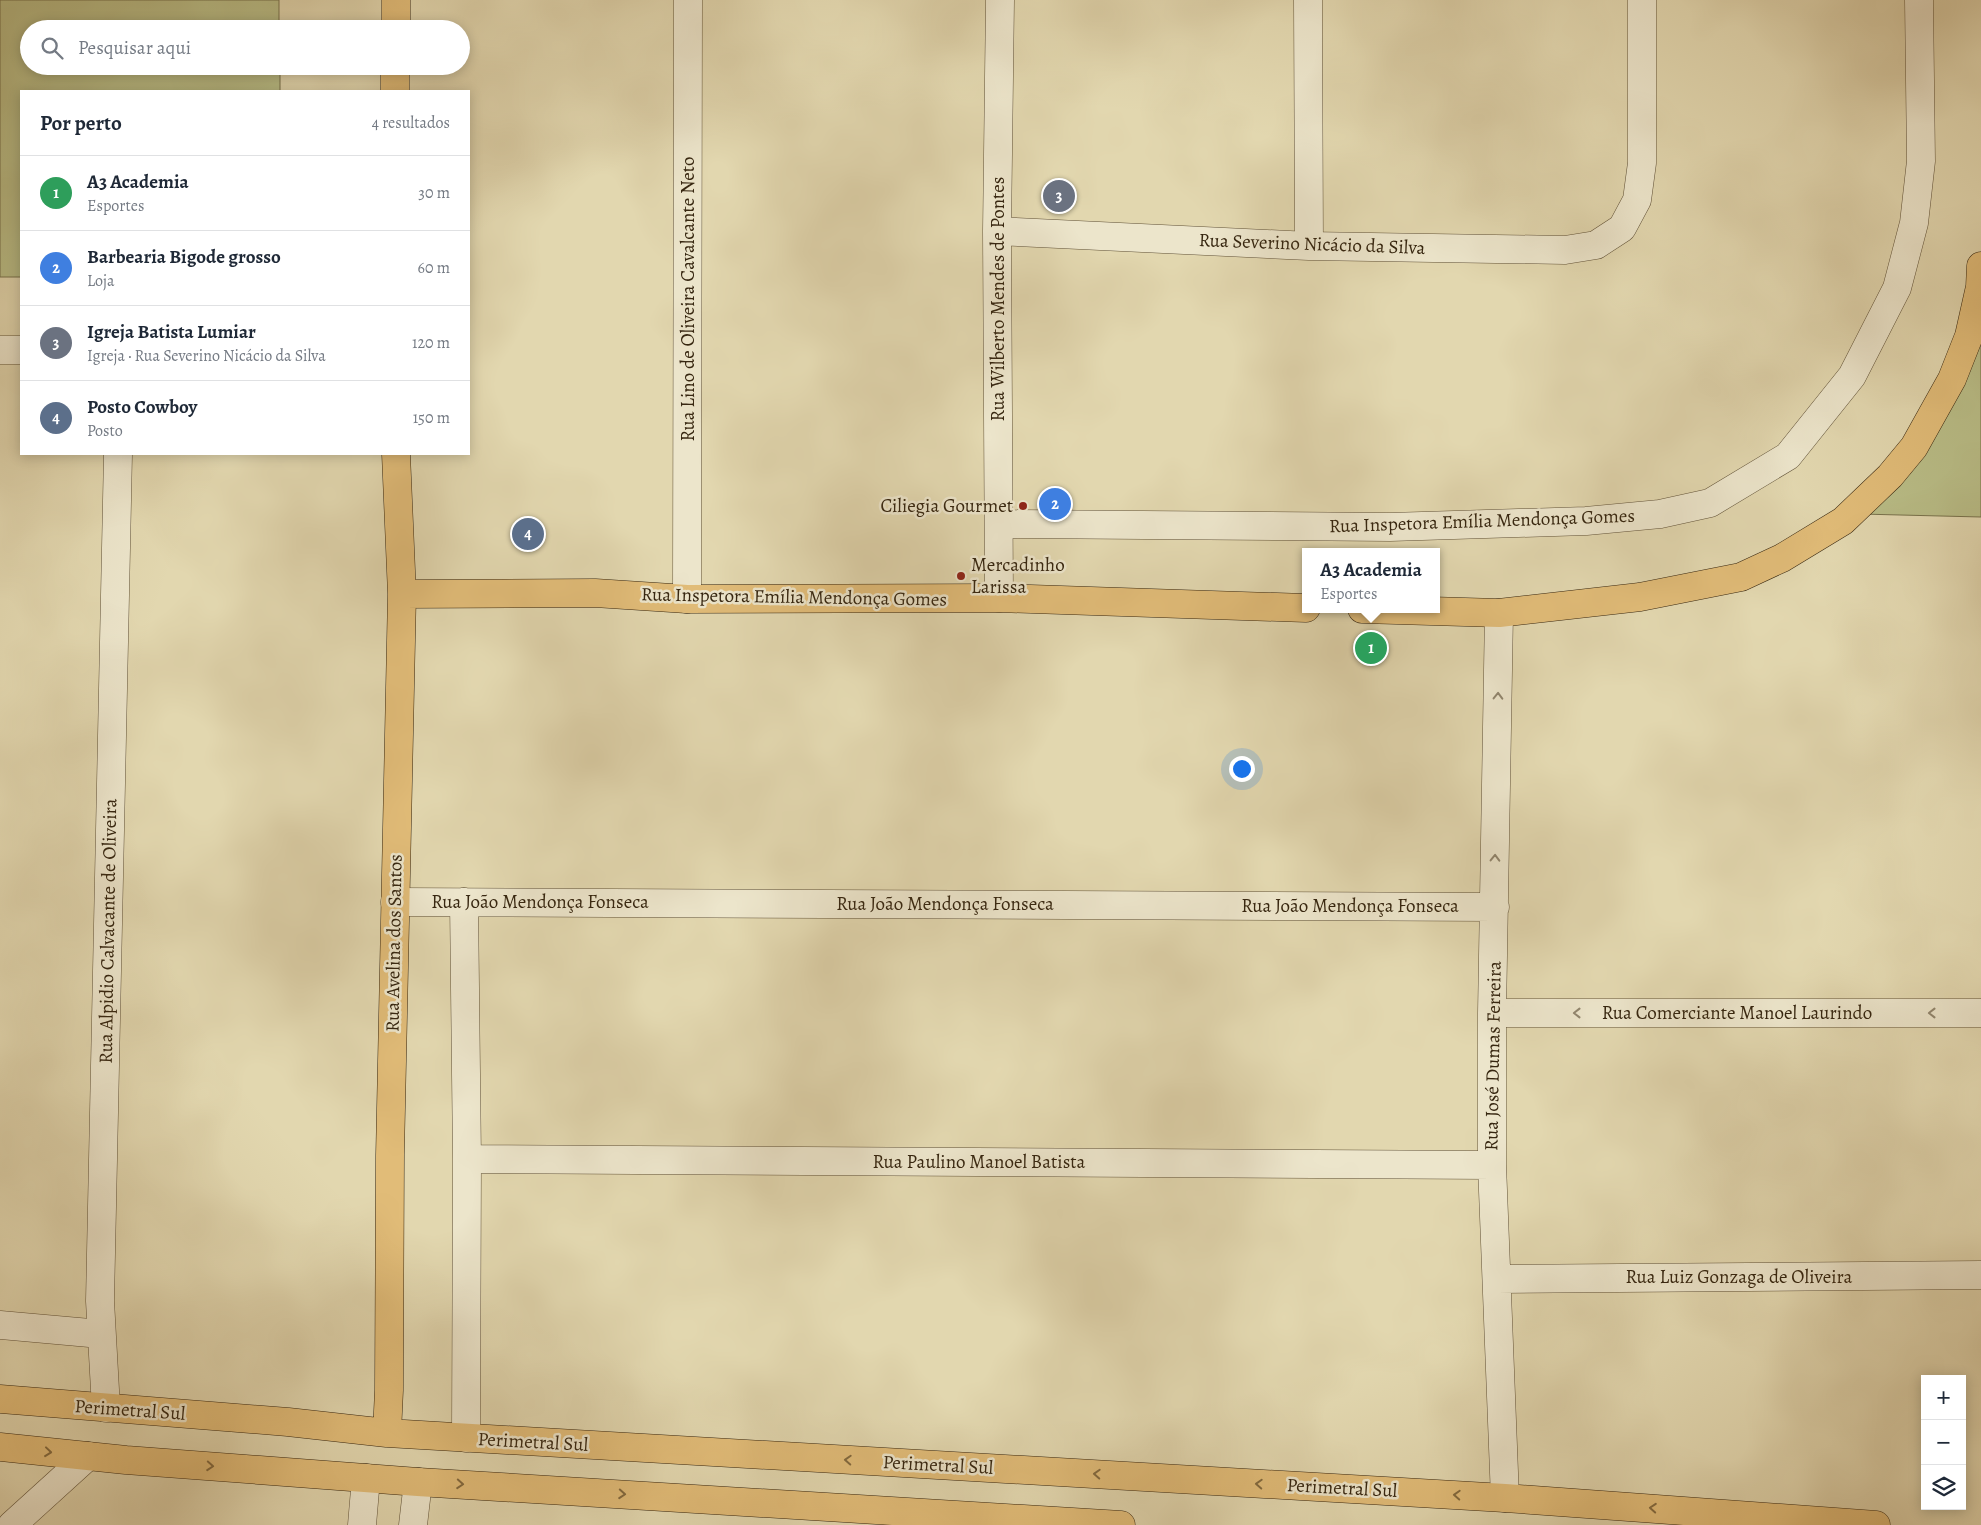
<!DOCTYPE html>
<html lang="pt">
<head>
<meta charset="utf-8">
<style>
  :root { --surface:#fff; --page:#f2f2f3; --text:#1f2937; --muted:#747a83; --line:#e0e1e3; --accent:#1a73e8 }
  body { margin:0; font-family:Alegreya,serif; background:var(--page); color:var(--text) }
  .controls { position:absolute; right:15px; bottom:15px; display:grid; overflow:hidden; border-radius:0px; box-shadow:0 2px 12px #0003 }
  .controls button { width:45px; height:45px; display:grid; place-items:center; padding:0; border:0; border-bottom:1px solid var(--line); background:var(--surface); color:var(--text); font:25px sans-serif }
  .you { position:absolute; left:1241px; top:768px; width:18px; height:18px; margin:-12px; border:4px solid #fff; border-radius:50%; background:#1a73e8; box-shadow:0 0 0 8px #1a73e833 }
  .badge { display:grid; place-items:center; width:32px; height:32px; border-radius:50%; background:var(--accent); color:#fff; font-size:16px; font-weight:700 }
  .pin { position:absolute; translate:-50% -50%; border:2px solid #fff; box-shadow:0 1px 5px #0006 }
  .popup { position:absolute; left:1302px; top:548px; width:138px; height:65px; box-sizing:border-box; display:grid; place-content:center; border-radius:0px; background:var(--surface); filter:drop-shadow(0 1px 4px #0005); font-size:16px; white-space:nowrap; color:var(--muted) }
  .popup b { font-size:19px; color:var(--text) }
  .popup::after { content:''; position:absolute; left:50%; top:100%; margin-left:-10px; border:10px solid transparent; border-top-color:var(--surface) }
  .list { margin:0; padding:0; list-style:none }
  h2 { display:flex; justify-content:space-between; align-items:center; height:65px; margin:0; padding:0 20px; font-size:21px }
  h2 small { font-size:16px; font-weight:400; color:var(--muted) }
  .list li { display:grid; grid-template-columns:32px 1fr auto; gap:15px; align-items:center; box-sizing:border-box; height:75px; padding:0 20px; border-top:1px solid var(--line) }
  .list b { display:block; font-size:19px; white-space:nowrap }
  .list p { margin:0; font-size:16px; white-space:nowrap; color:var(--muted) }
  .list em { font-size:16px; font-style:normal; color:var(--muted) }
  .icon { flex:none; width:28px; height:28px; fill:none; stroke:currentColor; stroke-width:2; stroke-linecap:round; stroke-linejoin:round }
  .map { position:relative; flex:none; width:1981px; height:1525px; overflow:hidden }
  .search { position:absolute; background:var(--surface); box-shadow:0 2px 12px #0003; left:20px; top:20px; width:450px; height:55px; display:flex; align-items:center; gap:12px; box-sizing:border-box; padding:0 18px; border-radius:28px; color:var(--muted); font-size:19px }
  .panel { position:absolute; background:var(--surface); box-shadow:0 2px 12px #0003; left:20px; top:90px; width:450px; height:365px; border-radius:0px }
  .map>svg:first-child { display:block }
  .green { fill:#b9bd87; stroke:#78724c }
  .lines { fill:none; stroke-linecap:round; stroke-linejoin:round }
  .minor-casing { stroke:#615238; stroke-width:29 }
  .major-casing { stroke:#362610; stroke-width:29 }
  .minor { stroke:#ece5cb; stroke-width:28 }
  .major { stroke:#e1bc78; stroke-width:28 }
  .oneway { stroke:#91866e }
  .oneway2 { stroke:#836a3f }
  .poi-dot { fill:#8f2418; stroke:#ece5cb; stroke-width:2 }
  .labels { text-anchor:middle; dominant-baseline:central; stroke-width:5; stroke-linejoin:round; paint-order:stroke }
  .street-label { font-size:19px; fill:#362610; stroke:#ece5cb }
  .poi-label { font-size:19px; fill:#362610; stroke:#ece5cb; text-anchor:end }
</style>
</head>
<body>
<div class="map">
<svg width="1981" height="1525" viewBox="0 0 1981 1525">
  <rect width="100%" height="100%" fill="#e2d7af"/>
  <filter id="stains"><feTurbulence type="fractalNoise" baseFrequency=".004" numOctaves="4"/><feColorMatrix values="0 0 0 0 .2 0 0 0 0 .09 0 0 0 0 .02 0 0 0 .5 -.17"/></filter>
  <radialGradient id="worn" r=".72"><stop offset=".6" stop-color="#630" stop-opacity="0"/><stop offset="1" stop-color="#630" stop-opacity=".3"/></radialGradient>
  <path class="green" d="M 0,0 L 279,0 L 279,29 L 29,29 L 29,66 L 280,66 L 280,91 L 21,91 L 21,277 L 0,277 Z
    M 1981,312 L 1981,517 L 1860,514 Z"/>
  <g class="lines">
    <defs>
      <path id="minor" d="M 1308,0 L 1309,246
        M 997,231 L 1309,246 L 1565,250 L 1596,245 L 1622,228 L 1637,200 L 1642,163 L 1642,0
        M 0,350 L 21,350
        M 1000,524 L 1390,527 L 1586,521 L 1660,514 L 1710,503 L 1788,456 L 1852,376 L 1897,288 L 1914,223 L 1921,161 L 1919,0
        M 999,598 L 997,231 L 1000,0
        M 687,599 L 688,0
        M 1499,613 L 1492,1013 L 1492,1165 L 1505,1498
        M 395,902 L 1495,907
        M 464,902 L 467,1159 L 466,1438
        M 1492,1013 L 1981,1013
        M 467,1159 L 1492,1165
        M 1497,1279 L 1981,1275
        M 0,1325 L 101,1334
        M 106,1408 L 100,1301 L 118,454
        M 12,1525 L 88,1456
        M 362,1525 L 366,1478
        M 413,1525 L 418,1482"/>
      <path id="major" d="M 396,29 L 396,0
        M 395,91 L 395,66
        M 402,594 L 595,593 L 687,599 L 999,598 L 1306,608
        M 1362,609 L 1499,613 L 1640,597 L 1741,577 L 1782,558 L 1843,521 L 1890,476 L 1914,447 L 1952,379 L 1969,336 L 1980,287 L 1981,266
        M 0,1399 L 288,1422 L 387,1433 L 1505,1498 L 1876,1525
        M 387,1433 L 389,1390 L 390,1155 L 402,594 L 396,454
        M 0,1447 L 126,1460 L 418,1482 L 1121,1525"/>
    </defs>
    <use href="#minor" class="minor-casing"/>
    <use href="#major" class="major-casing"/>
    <use href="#minor" class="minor"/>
    <use href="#major" class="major"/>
  </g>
  <defs><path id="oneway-chevron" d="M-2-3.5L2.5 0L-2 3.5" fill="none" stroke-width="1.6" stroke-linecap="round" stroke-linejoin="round" transform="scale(1.25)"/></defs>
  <g class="oneway">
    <use href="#oneway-chevron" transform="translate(1498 696) rotate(-89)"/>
    <use href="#oneway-chevron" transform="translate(1495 858) rotate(-89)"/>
    <use href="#oneway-chevron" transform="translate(1577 1013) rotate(-180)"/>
    <use href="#oneway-chevron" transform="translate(1932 1013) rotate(-180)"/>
  </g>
  <g class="oneway2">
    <use href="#oneway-chevron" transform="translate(48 1452) rotate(6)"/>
    <use href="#oneway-chevron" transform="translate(848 1460) rotate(-177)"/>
    <use href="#oneway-chevron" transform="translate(210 1466) rotate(4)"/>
    <use href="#oneway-chevron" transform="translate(1097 1474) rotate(-177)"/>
    <use href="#oneway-chevron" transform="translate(460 1484) rotate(4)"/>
    <use href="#oneway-chevron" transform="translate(1259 1484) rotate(-177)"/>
    <use href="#oneway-chevron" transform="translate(622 1494) rotate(4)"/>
    <use href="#oneway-chevron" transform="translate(1457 1495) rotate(-177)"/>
    <use href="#oneway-chevron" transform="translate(1653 1508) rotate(-176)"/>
  </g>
  <g class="poi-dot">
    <circle cx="1023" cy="506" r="5"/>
    <circle cx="961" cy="576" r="5"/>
  </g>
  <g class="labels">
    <g class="street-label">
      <text transform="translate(1312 244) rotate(2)">Rua Severino Nicácio da Silva</text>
      <text transform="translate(688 299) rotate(-90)">Rua Lino de Oliveira Cavalcante Neto</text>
      <text transform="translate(998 299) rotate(-90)">Rua Wilberto Mendes de Pontes</text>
      <text transform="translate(1482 521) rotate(-2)">Rua Inspetora Emília Mendonça Gomes</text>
      <text transform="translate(794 597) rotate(1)">Rua Inspetora Emília Mendonça Gomes</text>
      <text x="540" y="902">Rua João Mendonça Fonseca</text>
      <text x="945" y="904">Rua João Mendonça Fonseca</text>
      <text x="1350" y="906">Rua João Mendonça Fonseca</text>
      <text transform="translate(108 931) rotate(-89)">Rua Alpidio Calvacante de Oliveira</text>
      <text transform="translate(394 943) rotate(-89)">Rua Avelina dos Santos</text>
      <text x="1737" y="1013">Rua Comerciante Manoel Laurindo</text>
      <text transform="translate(1493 1056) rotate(-89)">Rua José Dumas Ferreira</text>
      <text x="979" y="1162">Rua Paulino Manoel Batista</text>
      <text x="1739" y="1277">Rua Luiz Gonzaga de Oliveira</text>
      <text transform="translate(130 1410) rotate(4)">Perimetral Sul</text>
      <text transform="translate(533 1442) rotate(3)">Perimetral Sul</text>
      <text transform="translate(938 1465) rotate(3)">Perimetral Sul</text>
      <text transform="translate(1342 1488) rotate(3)">Perimetral Sul</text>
    </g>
    <g class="poi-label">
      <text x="1013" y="506">Ciliegia Gourmet</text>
      <text x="971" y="565" text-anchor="start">Mercadinho<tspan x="971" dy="22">Larissa</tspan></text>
    </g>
  </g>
  <rect width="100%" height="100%" filter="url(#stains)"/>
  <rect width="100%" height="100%" fill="url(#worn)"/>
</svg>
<div class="controls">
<button>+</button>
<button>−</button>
<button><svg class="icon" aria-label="layers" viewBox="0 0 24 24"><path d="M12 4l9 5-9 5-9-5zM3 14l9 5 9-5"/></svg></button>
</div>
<div class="you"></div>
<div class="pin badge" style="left:1371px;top:648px;background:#2e9e5b">1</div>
<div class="popup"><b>A3 Academia</b>Esportes</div>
<div class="pin badge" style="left:1055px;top:504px;background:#3f7fe0">2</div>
<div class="pin badge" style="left:1059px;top:196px;background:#6b7280">3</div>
<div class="pin badge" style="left:528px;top:534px;background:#5c6f8a">4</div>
<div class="search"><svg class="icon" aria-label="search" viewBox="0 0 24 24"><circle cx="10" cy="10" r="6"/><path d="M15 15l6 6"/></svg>Pesquisar aqui</div>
<section class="panel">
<h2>Por perto<small>4 resultados</small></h2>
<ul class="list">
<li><span class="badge" style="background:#2e9e5b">1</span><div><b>A3 Academia</b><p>Esportes</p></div><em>30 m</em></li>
<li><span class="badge" style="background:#3f7fe0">2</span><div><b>Barbearia Bigode grosso</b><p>Loja</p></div><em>60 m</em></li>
<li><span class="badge" style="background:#6b7280">3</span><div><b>Igreja Batista Lumiar</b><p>Igreja · Rua Severino Nicácio da Silva</p></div><em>120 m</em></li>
<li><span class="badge" style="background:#5c6f8a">4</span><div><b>Posto Cowboy</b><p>Posto</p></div><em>150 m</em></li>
</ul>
</section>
</div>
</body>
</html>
